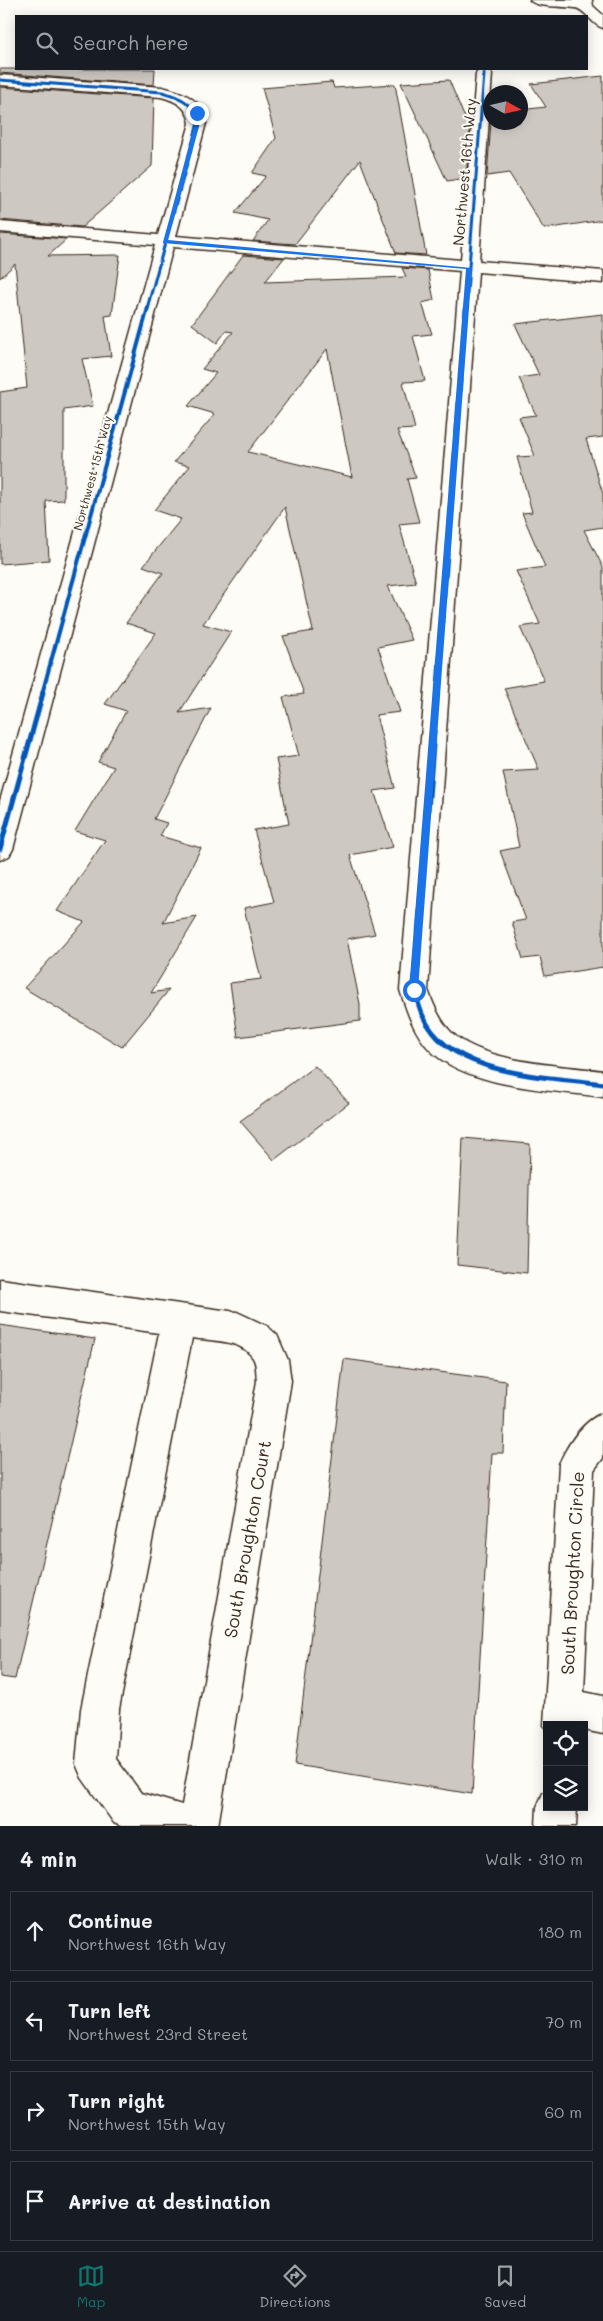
<!DOCTYPE html>
<html lang="en">
<head>
<meta charset="utf-8">
<style>
  :root { --surface:#171b24; --page:#242831; --text:#f1f3f6; --muted:#9ea1a6; --line:#363941; --accent:#0f766e }
  body { margin:0; font-family:Mali,sans-serif; background:var(--page); color:var(--text) }
  .controls { position:absolute; right:15px; bottom:15px; display:grid; overflow:hidden; border-radius:0px; box-shadow:0 2px 12px #0003 }
  .controls button { width:45px; height:45px; display:grid; place-items:center; padding:0; border:0; border-bottom:1px solid var(--line); background:var(--surface); color:var(--text); font:25px sans-serif }
  .compass { position:absolute; left:483px; top:85px; width:45px; height:45px; border-radius:50%; background:var(--surface); box-shadow:0 2px 12px #0003; rotate:98deg }
  .stop { position:absolute; width:15px; height:15px; margin:-11px; border:4px solid #1a73e8; border-radius:50%; background:#fff }
  .stop.end { background:#1a73e8; border-color:#fff; box-shadow:0 1px 5px #0008 }
  .list { margin:0; padding:0; list-style:none }
  h2 { display:flex; justify-content:space-between; align-items:center; height:65px; margin:0; padding:0 20px; font-size:21px }
  h2 small { font-size:16px; font-weight:400; color:var(--muted) }
  .list li { display:grid; grid-template-columns:32px 1fr auto; gap:15px; align-items:center; box-sizing:border-box; height:80px; margin:0 10px 10px; padding:0 10px; border:1px solid var(--line); border-radius:0px }
  .list b { display:block; font-size:19px; white-space:nowrap }
  .list p { margin:0; font-size:16px; white-space:nowrap; color:var(--muted) }
  .list em { font-size:16px; font-style:normal; color:var(--muted) }
  .icon { flex:none; width:28px; height:28px; fill:none; stroke:currentColor; stroke-width:2; stroke-linecap:round; stroke-linejoin:round }
  .map { position:relative; flex:none; width:603px; height:1826px; overflow:hidden }
  .search { position:absolute; background:var(--surface); box-shadow:0 2px 12px #0003; left:15px; right:15px; top:15px; height:55px; display:flex; align-items:center; gap:12px; box-sizing:border-box; padding:0 18px; border-radius:0px; color:var(--muted); font-size:19px }
  .sheet { height:425px; background:var(--surface) }
  nav { display:flex; justify-content:space-around; align-items:center; box-sizing:border-box; height:70px; border-top:1px solid var(--line); background:var(--surface); font-size:14px; color:var(--muted) }
  nav a { display:grid; justify-items:center; gap:2px }
  nav .on { color:var(--accent) }
  .map>svg:first-child { display:block }
  .building { fill:#cdc8c2; stroke:#3b2a1e; fill-rule:evenodd }
  .lines { fill:none; stroke-linecap:round; stroke-linejoin:round }
  .minor-casing { stroke:#3b2a1e; stroke-width:3 }
  .minor { fill:#fdfcf7; fill-rule:evenodd }
  .cycleway-far2-casing { stroke:#fdfcf7; stroke-width:5 }
  .cycleway-far1-casing { stroke:#fdfcf7; stroke-width:6 }
  .cycleway-casing { stroke:#fdfcf7; stroke-width:8 }
  .cycleway-far2 { stroke:#0057b8; stroke-width:3 }
  .cycleway-far1 { stroke:#0057b8; stroke-width:4 }
  .cycleway { stroke:#0057b8; stroke-width:5 }
  .route { fill:#1a73e8 }
  .labels { text-anchor:middle; dominant-baseline:central; stroke-width:4; stroke-linejoin:round; paint-order:stroke }
  .far-street-label { font-size:12px; fill:#3b2a1e; stroke:#fdfcf7 }
  .street-label { font-size:15px; fill:#3b2a1e; stroke:#fdfcf7 }
  .near-street-label { font-size:18px; fill:#3b2a1e; stroke:#fdfcf7 }
</style>
</head>
<body>
<div class="map">
<svg width="603" height="1826" viewBox="0 0 603 1826">
  <rect width="100%" height="100%" fill="#fdfcf7"/>
  <filter id="ink" filterUnits="userSpaceOnUse"><feTurbulence type="fractalNoise" baseFrequency=".02" numOctaves="2"/><feDisplacementMap in="SourceGraphic" scale="10" xChannelSelector="R" yChannelSelector="G"/><feConvolveMatrix kernelMatrix="1 2 1 2 8 2 1 2 1" color-interpolation-filters="sRGB"/></filter>
  <g filter="url(#ink)">
    <path class="building" d="M 0,69 L 155,69 L 154,85 L 0,73 Z
      M 603,76 L 603,220 L 544,229 L 509,173 L 487,176 L 491,122 L 520,122 L 520,110 L 546,107 L 531,84 Z
      M 449,80 L 464,116 L 471,116 L 466,178 L 447,181 L 401,83 Z
      M 332,82 L 334,88 L 395,84 L 426,255 L 396,253 L 360,160 L 295,244 L 253,241 L 268,220 L 235,213 L 266,176 L 252,173 L 276,138 L 262,88 Z
      M 0,87 L 154,98 L 152,166 L 82,227 L 0,220 Z
      M 0,234 L 67,239 L 48,256 L 120,255 L 112,315 L 105,316 L 111,356 L 82,359 L 93,406 L 64,410 L 64,500 L 46,501 L 49,560 L 0,564 L 0,392 L 27,388 L 15,264 L 0,278 Z
      M 243,255 L 284,258 L 265,282 L 406,277 L 402,268 L 428,270 L 434,300 L 422,303 L 432,334 L 413,336 L 425,381 L 403,382 L 415,429 L 397,430 L 416,478 L 407,479 L 419,522 L 399,524 L 416,583 L 388,586 L 412,640 L 378,647 L 400,712 L 376,715 L 395,788 L 374,791 L 393,847 L 350,855 L 375,934 L 347,939 L 360,1004 L 360,1021 L 238,1037 L 230,983 L 261,979 L 244,908 L 274,902 L 254,830 L 289,824 L 276,759 L 299,756 L 283,697 L 304,694 L 283,636 L 313,631 L 285,507 L 203,624 L 231,632 L 179,713 L 211,708 L 154,819 L 167,823 L 160,836 L 201,848 L 163,923 L 197,917 L 151,993 L 169,990 L 122,1047 L 24,988 L 84,922 L 57,911 L 105,840 L 75,831 L 114,767 L 98,762 L 126,711 L 105,704 L 156,633 L 126,623 L 163,573 L 143,566 L 181,519 L 154,510 L 190,466 L 174,462 L 215,414 L 188,406 L 216,373 L 202,369 L 233,332 L 226,331 L 217,343 L 192,324 ZM 327,349 L 352,477 L 248,452 Z
      M 603,314 L 603,437 L 586,439 L 603,494 L 603,527 L 584,530 L 603,567 L 603,967 L 545,976 L 540,957 L 523,959 L 512,922 L 526,920 L 500,851 L 519,847 L 503,772 L 539,770 L 504,688 L 544,681 L 520,627 L 540,624 L 516,571 L 545,567 L 522,513 L 532,512 L 517,457 L 535,456 L 519,417 L 536,415 L 519,378 L 539,375 L 515,324 Z
      M 315,1066 L 349,1103 L 274,1160 L 240,1121 Z
      M 463,1138 L 530,1144 L 527,1273 L 457,1265 Z
      M 0,1325 L 95,1339 L 15,1679 L 0,1677 Z
      M 344,1359 L 506,1381 L 503,1453 L 492,1453 L 472,1794 L 295,1765 Z"/>
    <g class="lines">
      <defs>
        <path id="minor" d="M 530,0 L 592,0 L 593,6 L 603,15 L 603,28 C 592,25 585,9 575,8 C 565,6 535,8 530,0 Z
          M 484,69 L 490,71 L 492,74 L 479,261 L 603,271 L 603,283 L 478,272 L 428,990 C 434,1006 440,1021 452,1033 C 485,1063 560,1065 603,1071 L 603,1097 C 552,1090 469,1088 431,1051 C 414,1034 407,1012 400,990 L 460,271 L 173,247 L 13,849 L 9,856 L 0,860 L 0,801 L 155,245 L 0,232 L 0,222 L 158,235 L 190,123 C 187,106 176,101 161,97 L 0,85 L 0,75 L 162,87 C 183,92 203,99 206,123 L 176,236 L 461,260 L 476,74 L 478,71 Z
          M 0,1279 L 237,1312 L 267,1326 L 277,1335 L 288,1360 L 291,1381 L 218,1826 L 121,1826 L 114,1823 L 82,1778 L 76,1764 L 81,1709 L 159,1333 L 0,1311 ZM 192,1338 C 211,1341 241,1339 253,1358 C 257,1364 256,1374 257,1381 L 182,1805 L 141,1793 L 116,1759 L 119,1709 Z
          M 603,1413 L 603,1458 L 594,1470 L 584,1692 L 603,1696 L 603,1734 L 584,1730 L 584,1725 L 547,1725 L 547,1732 L 544,1725 L 559,1464 C 568,1444 583,1421 603,1413 Z
          M 547,1791 L 547,1807 L 577,1807 L 576,1826 L 536,1826 L 537,1807 L 543,1793 Z"/>
      </defs>
      <use href="#minor" class="minor-casing"/>
      <use href="#minor" class="minor"/>
      <defs>
        <path id="cycleway-far2" d="M 0,80 L 162,92 C 180,97 195,103 198,123 L 148,305
          M 466,305 L 484,74"/>
        <path id="cycleway-far1" d="M 42,694 L 149,304
          M 437,694 L 466,304"/>
        <path id="cycleway" d="M 437,693 L 414,990 C 417,998 419,1008 423,1016 C 450,1077 546,1076 603,1084
          M 0,849 L 43,693"/>
      </defs>
      <use href="#cycleway-far2" class="cycleway-far2-casing"/>
      <use href="#cycleway-far1" class="cycleway-far1-casing"/>
      <use href="#cycleway" class="cycleway-casing"/>
      <use href="#cycleway-far2" class="cycleway-far2"/>
      <use href="#cycleway-far1" class="cycleway-far1"/>
      <use href="#cycleway" class="cycleway"/>
    </g>
  </g>
  <path class="route" d="M 197,112 L 200,113 L 200,123 L 168,240 L 472,268 L 418,990 L 414,994 L 409,990 L 466,269 L 163,243 L 195,123 L 195,113 Z"/>
  <g class="labels">
    <g class="far-street-label">
      <text transform="translate(92 473) rotate(-75)">Northwest 15th Way</text>
    </g>
    <g class="street-label">
      <text transform="translate(464 172) rotate(-85)">Northwest 16th Way</text>
    </g>
    <g class="near-street-label">
      <text transform="translate(247 1539) rotate(-80)">South Broughton Court</text>
      <text transform="translate(572 1573) rotate(-87)">South Broughton Circle</text>
    </g>
  </g>
</svg>
<div class="controls">
<button><svg class="icon" aria-label="locate" viewBox="0 0 24 24"><circle cx="12" cy="12" r="6"/><path d="M12 2v4M12 18v4M2 12h4M18 12h4"/></svg></button>
<button><svg class="icon" aria-label="layers" viewBox="0 0 24 24"><path d="M12 4l9 5-9 5-9-5zM3 14l9 5 9-5"/></svg></button>
</div>
<svg class="compass" viewBox="-18 -18 36 36"><path d="M0-13l5 13h-10z" fill="#e53935"/><path d="M0 13l5-13h-10z" fill="#9ea1a6"/></svg>
<div class="stop" style="left:414px;top:990px"></div>
<div class="stop end" style="left:197px;top:113px"></div>
<div class="search"><svg class="icon" aria-label="search" viewBox="0 0 24 24"><circle cx="10" cy="10" r="6"/><path d="M15 15l6 6"/></svg>Search here</div>
</div>
<section class="sheet">
<h2>4 min<small>Walk · 310 m</small></h2>
<ul class="list">
<li><svg class="icon" aria-label="ahead" viewBox="0 0 24 24"><path d="M12 20V5M6 11l6-6 6 6"/></svg><div><b>Continue</b><p>Northwest 16th Way</p></div><em>180 m</em></li>
<li><svg class="icon" aria-label="left" viewBox="0 0 24 24"><path d="M17 20v-9H6M10 6l-5 5 5 5"/></svg><div><b>Turn left</b><p>Northwest 23rd Street</p></div><em>70 m</em></li>
<li><svg class="icon" aria-label="right" viewBox="0 0 24 24"><path d="M7 20v-9h11M14 6l5 5-5 5"/></svg><div><b>Turn right</b><p>Northwest 15th Way</p></div><em>60 m</em></li>
<li><svg class="icon" aria-label="arrive" viewBox="0 0 24 24"><path d="M6 21V4h12l-3 4 3 4H6"/></svg><div><b>Arrive at destination</b></div></li>
</ul>
</section>
<nav>
<a class="on"><svg class="icon" aria-label="map" viewBox="0 0 24 24"><path d="M3 6l6-2 6 2 6-2v14l-6 2-6-2-6 2zM9 4v14M15 6v14"/></svg>Map</a>
<a><svg class="icon" aria-label="directions" viewBox="0 0 24 24"><path d="M12 3l9 9-9 9-9-9zM9 14v-3h6M13 9l2 2-2 2"/></svg>Directions</a>
<a><svg class="icon" aria-label="saved" viewBox="0 0 24 24"><path d="M7 4h10v16l-5-4-5 4z"/></svg>Saved</a>
</nav>
</body>
</html>
